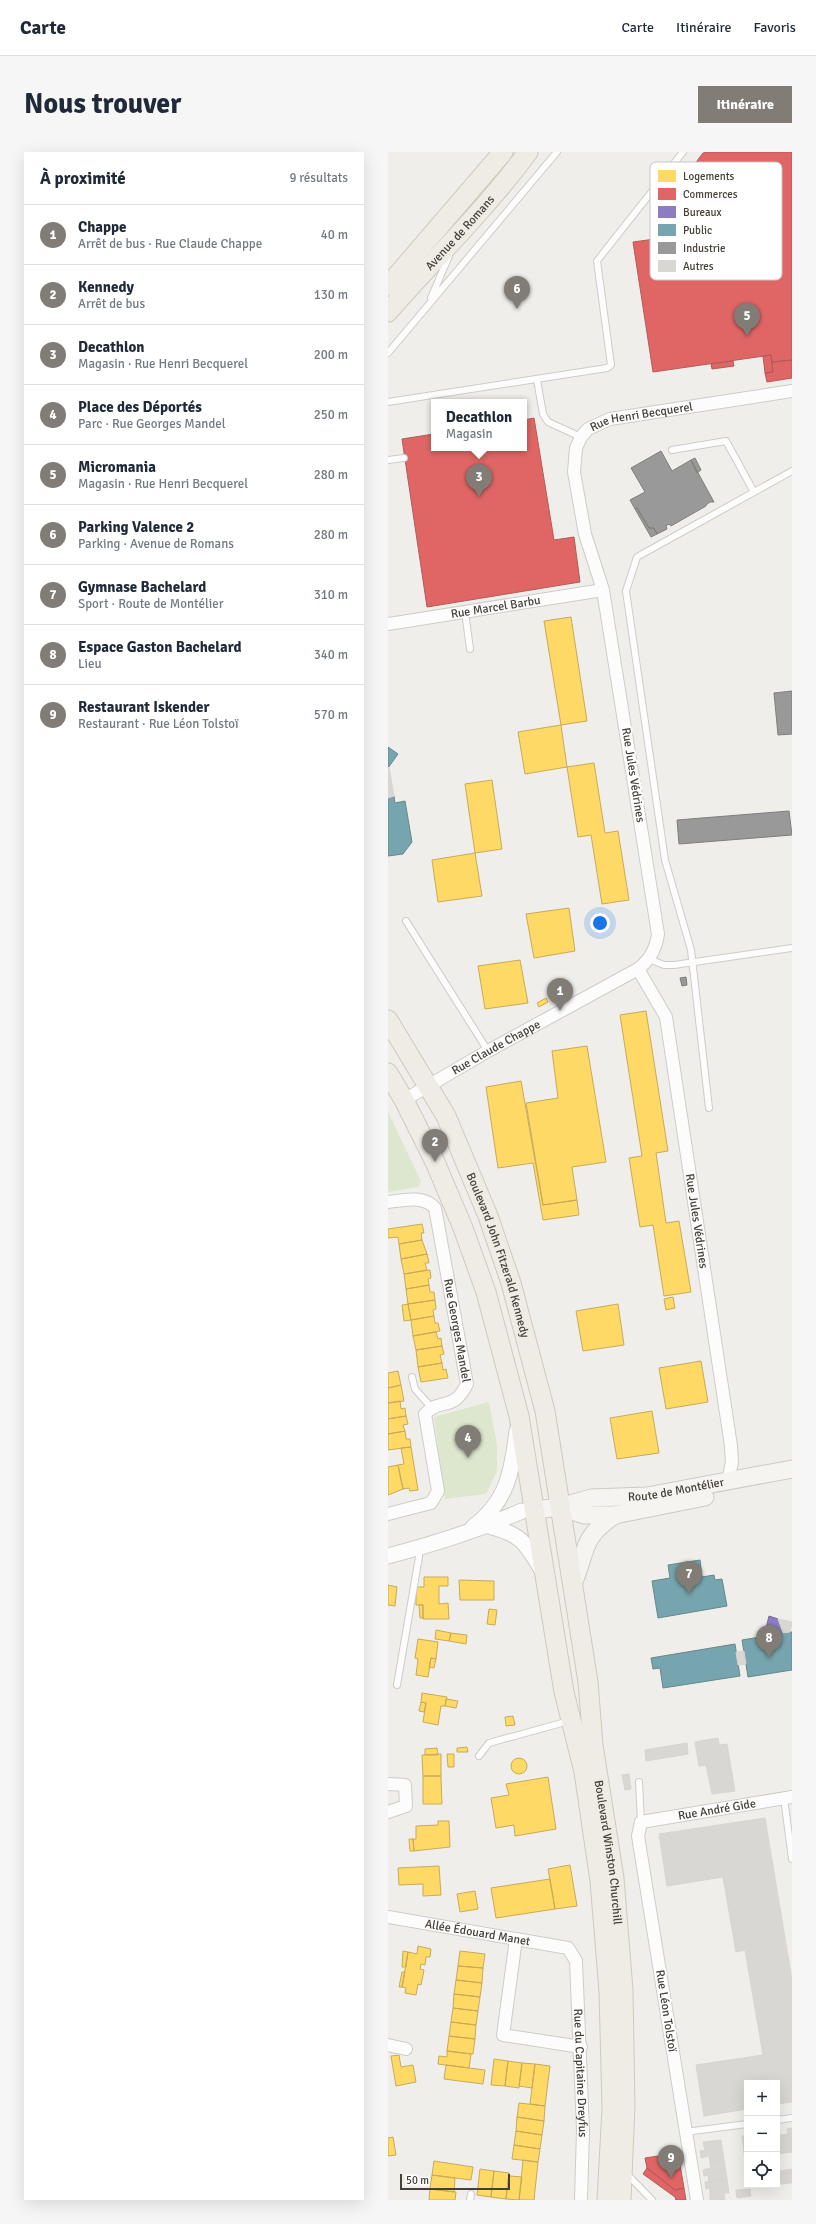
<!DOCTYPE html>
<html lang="fr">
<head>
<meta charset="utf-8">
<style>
  :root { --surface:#fff; --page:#f6f6f7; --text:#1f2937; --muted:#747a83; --line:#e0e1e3; --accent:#817d76 }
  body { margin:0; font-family:Signika,sans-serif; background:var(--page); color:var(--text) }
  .controls { position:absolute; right:12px; bottom:12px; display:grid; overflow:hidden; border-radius:0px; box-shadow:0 4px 16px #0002 }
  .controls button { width:36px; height:36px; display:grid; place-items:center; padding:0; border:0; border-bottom:1px solid var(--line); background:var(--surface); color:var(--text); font:20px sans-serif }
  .scale { position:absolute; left:12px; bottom:10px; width:110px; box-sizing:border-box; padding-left:4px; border:2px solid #454038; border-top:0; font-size:11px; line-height:14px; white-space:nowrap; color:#454038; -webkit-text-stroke:3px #fff; paint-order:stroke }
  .you { position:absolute; left:212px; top:771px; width:14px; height:14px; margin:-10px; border:3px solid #fff; border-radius:50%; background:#1a73e8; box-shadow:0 0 0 6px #1a73e833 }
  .badge { display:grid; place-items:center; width:26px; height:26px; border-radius:50%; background:var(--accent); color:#fff; font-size:13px; font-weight:700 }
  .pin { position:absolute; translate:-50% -33px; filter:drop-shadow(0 1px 2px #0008) }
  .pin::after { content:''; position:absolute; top:21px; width:14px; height:12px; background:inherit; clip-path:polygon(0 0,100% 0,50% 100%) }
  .popup { position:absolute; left:43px; top:247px; width:96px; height:52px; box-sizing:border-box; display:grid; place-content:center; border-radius:0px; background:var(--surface); filter:drop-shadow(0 1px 3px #0005); font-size:13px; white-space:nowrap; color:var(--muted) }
  .popup b { font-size:15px; color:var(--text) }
  .popup::after { content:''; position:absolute; left:50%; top:100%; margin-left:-8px; border:8px solid transparent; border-top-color:var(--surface) }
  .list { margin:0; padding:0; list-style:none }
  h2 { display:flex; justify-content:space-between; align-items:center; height:52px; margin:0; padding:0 16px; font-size:17px }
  h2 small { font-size:13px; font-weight:400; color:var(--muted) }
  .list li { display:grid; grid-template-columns:26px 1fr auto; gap:12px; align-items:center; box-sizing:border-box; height:60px; padding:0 16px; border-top:1px solid var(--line) }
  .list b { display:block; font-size:15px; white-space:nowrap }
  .list p { margin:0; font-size:13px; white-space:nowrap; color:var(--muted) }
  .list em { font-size:13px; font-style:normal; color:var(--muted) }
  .icon { flex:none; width:22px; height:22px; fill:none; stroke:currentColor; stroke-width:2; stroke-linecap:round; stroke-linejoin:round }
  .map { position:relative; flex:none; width:404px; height:2048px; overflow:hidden; border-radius:0px }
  header { display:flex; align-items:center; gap:24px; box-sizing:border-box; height:56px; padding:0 20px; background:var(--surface); border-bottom:1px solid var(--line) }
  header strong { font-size:19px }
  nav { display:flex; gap:22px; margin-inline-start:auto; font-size:14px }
  .intro { display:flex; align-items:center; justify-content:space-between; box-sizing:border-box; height:96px; padding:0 24px }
  h1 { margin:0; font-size:28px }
  .button { padding:10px 18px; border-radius:0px; background:var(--accent); color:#fff; font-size:14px; font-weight:700 }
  main { display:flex; gap:24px; padding:0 24px }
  aside { flex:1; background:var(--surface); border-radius:0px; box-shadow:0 4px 16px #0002 }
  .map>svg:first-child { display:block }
  .green { fill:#dde7cd }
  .homes { fill:#ffd966; stroke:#c7ab58 }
  .shops { fill:#e06666; stroke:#b25b58 }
  .offices { fill:#8e7cc3; stroke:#786a99 }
  .public { fill:#76a5af; stroke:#67878b }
  .industry { fill:#999; stroke:#807e7c }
  .building { fill:#d9d7d3; stroke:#d8d5d0 }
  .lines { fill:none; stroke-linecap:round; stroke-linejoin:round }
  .service-casing { stroke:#ceccc8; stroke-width:8 }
  .minor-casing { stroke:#ceccc8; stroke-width:14 }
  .tertiary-casing { stroke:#ceccc8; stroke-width:17 }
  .secondary-casing { stroke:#cecbc2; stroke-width:19 }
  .primary-casing { stroke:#d0c9ba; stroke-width:21 }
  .service { stroke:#fdfcfc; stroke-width:6 }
  .minor { stroke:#fdfcfc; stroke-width:12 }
  .tertiary { stroke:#fdfcfc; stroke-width:15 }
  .secondary { stroke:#f6f4f0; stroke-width:17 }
  .primary { stroke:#efece5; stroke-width:19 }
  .labels { text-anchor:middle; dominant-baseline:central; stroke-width:4; stroke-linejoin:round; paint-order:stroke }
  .street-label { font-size:12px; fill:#454038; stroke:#fff }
  .key { fill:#fff; stroke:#c7c6c3; stroke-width:1 }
  .key-label { font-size:11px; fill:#454038 }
</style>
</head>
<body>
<header>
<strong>Carte</strong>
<nav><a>Carte</a><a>Itinéraire</a><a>Favoris</a></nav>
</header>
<div class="intro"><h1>Nous trouver</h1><a class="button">Itinéraire</a></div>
<main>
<aside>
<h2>À proximité<small>9 résultats</small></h2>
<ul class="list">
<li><span class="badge">1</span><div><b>Chappe</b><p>Arrêt de bus · Rue Claude Chappe</p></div><em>40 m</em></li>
<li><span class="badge">2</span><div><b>Kennedy</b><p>Arrêt de bus</p></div><em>130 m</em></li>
<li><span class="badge">3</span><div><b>Decathlon</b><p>Magasin · Rue Henri Becquerel</p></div><em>200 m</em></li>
<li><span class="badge">4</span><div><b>Place des Déportés</b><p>Parc · Rue Georges Mandel</p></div><em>250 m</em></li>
<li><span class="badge">5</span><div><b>Micromania</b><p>Magasin · Rue Henri Becquerel</p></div><em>280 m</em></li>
<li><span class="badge">6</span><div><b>Parking Valence 2</b><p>Parking · Avenue de Romans</p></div><em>280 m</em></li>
<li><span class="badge">7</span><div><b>Gymnase Bachelard</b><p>Sport · Route de Montélier</p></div><em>310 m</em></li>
<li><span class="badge">8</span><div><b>Espace Gaston Bachelard</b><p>Lieu</p></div><em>340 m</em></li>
<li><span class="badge">9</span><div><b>Restaurant Iskender</b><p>Restaurant · Rue Léon Tolstoï</p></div><em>570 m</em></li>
</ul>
</aside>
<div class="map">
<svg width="404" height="2048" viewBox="0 0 404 2048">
  <rect width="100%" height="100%" fill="#f0eeea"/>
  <path class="green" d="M 0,960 L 31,1025 L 33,1030 L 30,1035 L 0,1040 Z
    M 101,1250 L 109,1293 L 109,1319 L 98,1342 L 57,1347 L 46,1265 Z"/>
  <path class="homes" d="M 183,465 L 199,569 L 173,573 L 156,469 Z
    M 173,573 L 179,615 L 137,622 L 130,580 Z
    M 206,611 L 217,681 L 230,679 L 241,748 L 214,752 L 203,683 L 190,685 L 179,615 Z
    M 104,628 L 114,697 L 87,701 L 77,632 Z
    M 87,701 L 94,744 L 50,750 L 44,708 Z
    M 181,756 L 187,799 L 146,806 L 138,762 Z
    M 132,808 L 140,851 L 97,857 L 90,814 Z
    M 158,846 L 160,850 L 151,855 L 149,851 Z
    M 258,859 L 280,999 L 268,1001 L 278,1071 L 291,1069 L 303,1140 L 276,1144 L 265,1073 L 252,1075 L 241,1006 L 254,1004 L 232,863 Z
    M 199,894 L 218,1010 L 184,1015 L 189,1048 L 155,1053 L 138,951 L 170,946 L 164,899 Z
    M 133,929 L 155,1053 L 189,1048 L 191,1063 L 155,1068 L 145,1011 L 110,1016 L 98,935 Z
    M 34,1072 L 36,1081 L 33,1081 L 34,1088 L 11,1092 L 10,1085 L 0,1086 L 0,1077 Z
    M 34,1088 L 39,1102 L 13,1107 L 11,1092 Z
    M 39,1102 L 41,1111 L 37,1111 L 39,1118 L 16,1122 L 13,1107 Z
    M 42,1118 L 43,1126 L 40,1127 L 41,1133 L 18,1137 L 16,1122 Z
    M 41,1133 L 42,1140 L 46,1140 L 47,1148 L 20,1152 L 18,1137 Z
    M 285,1145 L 287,1156 L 278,1158 L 276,1147 Z
    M 47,1148 L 48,1157 L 45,1158 L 46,1164 L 23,1168 L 20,1152 Z
    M 20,1152 L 23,1168 L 16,1169 L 14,1153 Z
    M 230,1152 L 236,1193 L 195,1199 L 188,1159 Z
    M 46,1164 L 47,1171 L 50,1171 L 52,1179 L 25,1184 L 23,1168 Z
    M 48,1180 L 50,1187 L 53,1186 L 54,1194 L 28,1198 L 25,1184 Z
    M 54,1194 L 56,1202 L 52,1203 L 54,1211 L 30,1215 L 28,1198 Z
    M 313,1209 L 320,1250 L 278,1257 L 271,1216 Z
    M 54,1211 L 55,1218 L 58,1217 L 60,1226 L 33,1230 L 30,1215 Z
    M 10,1219 L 13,1233 L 0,1236 L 0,1221 Z
    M 13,1233 L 16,1249 L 0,1251 L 0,1236 Z
    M 12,1249 L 13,1257 L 17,1256 L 18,1264 L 0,1267 L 0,1251 Z
    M 264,1259 L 271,1301 L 229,1307 L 222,1266 Z
    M 18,1264 L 20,1272 L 15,1273 L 17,1279 L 0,1282 L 0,1267 Z
    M 17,1279 L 18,1287 L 22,1287 L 23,1295 L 0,1298 L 0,1282 Z
    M 23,1295 L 30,1338 L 22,1339 L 21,1336 L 15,1337 L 10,1313 L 16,1312 L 13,1296 Z
    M 10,1313 L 15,1337 L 0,1343 L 0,1315 Z
    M 36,1425 L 60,1425 L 60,1434 L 51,1434 L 51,1452 L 60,1451 L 61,1467 L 35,1467 L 35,1453 L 28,1453 L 28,1435 L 36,1435 Z
    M 71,1428 L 106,1429 L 106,1448 L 72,1448 Z
    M 0,1433 L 9,1435 L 7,1454 L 0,1453 Z
    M 31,1453 L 35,1453 L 35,1466 L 32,1466 Z
    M 101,1457 L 109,1458 L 107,1473 L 99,1472 Z
    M 48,1478 L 63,1481 L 61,1489 L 47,1487 Z
    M 63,1481 L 79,1483 L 78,1492 L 61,1489 Z
    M 30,1487 L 50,1490 L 48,1507 L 43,1506 L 40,1525 L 28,1523 L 30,1507 L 27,1506 Z
    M 43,1506 L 48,1507 L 46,1516 L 41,1515 Z
    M 34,1541 L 59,1545 L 57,1554 L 53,1554 L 50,1573 L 35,1570 L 38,1551 L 33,1550 Z
    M 58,1547 L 70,1549 L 68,1556 L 57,1554 Z
    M 33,1550 L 38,1551 L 36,1560 L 31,1559 Z
    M 125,1564 L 127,1573 L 118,1574 L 117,1565 Z
    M 79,1595 L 80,1600 L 69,1600 L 69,1596 Z
    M 49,1596 L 50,1603 L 37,1603 L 37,1597 Z
    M 53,1602 L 53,1624 L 35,1624 L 34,1603 Z
    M 59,1602 L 66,1602 L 66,1615 L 60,1615 Z
    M123 1614a8 8 0 1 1 16 0a8 8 0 1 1-16 0Z
    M 35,1624 L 53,1624 L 54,1652 L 35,1652 Z
    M 160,1625 L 168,1677 L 127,1684 L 126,1673 L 108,1676 L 103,1646 L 121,1643 L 118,1632 Z
    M 50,1669 L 61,1669 L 62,1695 L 26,1699 L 25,1687 L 28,1687 L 28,1674 L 50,1673 Z
    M 21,1687 L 25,1687 L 26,1699 L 22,1699 Z
    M 182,1713 L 189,1754 L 167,1757 L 160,1717 Z
    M 51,1714 L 53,1743 L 35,1744 L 35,1732 L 11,1733 L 10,1716 Z
    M 162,1727 L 167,1757 L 108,1766 L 103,1736 Z
    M 87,1739 L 90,1757 L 72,1760 L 69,1742 Z
    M 30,1794 L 43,1797 L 42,1805 L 38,1805 L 37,1813 L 33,1812 L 32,1817 L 36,1818 L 33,1833 L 30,1832 L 28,1843 L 17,1841 L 18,1836 L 14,1835 L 20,1800 L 29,1802 Z
    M 15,1799 L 20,1800 L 18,1815 L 14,1815 Z
    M 72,1799 L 97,1802 L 95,1816 L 70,1814 Z
    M 70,1814 L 95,1816 L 94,1831 L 68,1828 Z
    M 14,1820 L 17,1820 L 14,1835 L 11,1835 Z
    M 68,1828 L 94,1831 L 92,1845 L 66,1842 Z
    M 66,1842 L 92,1845 L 90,1859 L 65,1856 Z
    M 65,1856 L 90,1859 L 88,1873 L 63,1870 Z
    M 63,1870 L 88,1873 L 87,1887 L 61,1884 Z
    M 61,1884 L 87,1887 L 85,1902 L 59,1899 Z
    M 59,1899 L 83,1902 L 81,1916 L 50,1912 L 51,1904 L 59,1905 Z
    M 11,1903 L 13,1915 L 25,1913 L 28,1930 L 8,1934 L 3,1904 Z
    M 106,1907 L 120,1909 L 117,1934 L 103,1933 Z
    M 120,1909 L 134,1911 L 131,1936 L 117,1934 Z
    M 134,1911 L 147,1912 L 144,1936 L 131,1934 Z
    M 147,1912 L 162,1914 L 157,1954 L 142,1952 Z
    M 58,1913 L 97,1918 L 95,1932 L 56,1927 Z
    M 131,1951 L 157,1954 L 156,1969 L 129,1965 Z
    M 129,1965 L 156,1969 L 154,1983 L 128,1979 Z
    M 128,1979 L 154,1983 L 152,1997 L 126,1993 Z
    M 5,1985 L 8,2003 L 0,2004 L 0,1986 Z
    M 126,1993 L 152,1997 L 150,2010 L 124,2007 Z
    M 135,2008 L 150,2010 L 146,2048 L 131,2048 Z
    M 46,2009 L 85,2015 L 83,2028 L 44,2023 Z
    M 92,2017 L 106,2019 L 103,2045 L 89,2043 Z
    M 106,2019 L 121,2021 L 118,2047 L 103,2045 Z
    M 121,2021 L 122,2024 L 134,2025 L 131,2048 L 118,2047 Z
    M 44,2023 L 67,2026 L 66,2040 L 42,2037 Z
    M 42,2037 L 68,2040 L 67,2048 L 41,2048 Z"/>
  <path class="shops" d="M 321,0 L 404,0 L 404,208 L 384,210 L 383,203 L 265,220 L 245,90 L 267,87 L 266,85 L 328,75 L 323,43 L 345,39 L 343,28 L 327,30 L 306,13 L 315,1 Z
    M 306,13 L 327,30 L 343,28 L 344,35 L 321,40 L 328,75 L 266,85 L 263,65 Z
    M 344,35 L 345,39 L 323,43 L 324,48 L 322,48 L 321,40 Z
    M 383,203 L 385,220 L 377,221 L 375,204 Z
    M 404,208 L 404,226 L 379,230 L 377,221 L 385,220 L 384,210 Z
    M 345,209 L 346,214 L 324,217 L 323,212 Z
    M 146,266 L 166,388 L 186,385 L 192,430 L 39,455 L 14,287 L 46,282 L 46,296 L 136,296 L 136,268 Z
    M 290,2001 L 296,2036 L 287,2038 L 259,2016 L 257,2006 Z
    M 259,2016 L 287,2038 L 296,2036 L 298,2048 L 288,2048 L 287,2045 L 255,2022 Z"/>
  <path class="offices" d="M 381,1464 L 390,1467 L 395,1481 L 376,1484 Z"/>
  <path class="public" d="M 0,595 L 10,602 L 0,616 Z
    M 6,644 L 7,651 L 17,649 L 24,690 L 15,702 L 0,704 L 0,646 Z
    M 312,1408 L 314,1425 L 326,1423 L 327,1428 L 334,1427 L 339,1454 L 270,1466 L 264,1429 L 282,1426 L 280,1413 Z
    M 402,1480 L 404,1480 L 404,1518 L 360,1525 L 354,1488 Z
    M 347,1492 L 352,1524 L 275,1536 L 272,1516 L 265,1517 L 263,1506 Z"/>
  <path class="industry" d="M 273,299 L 284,319 L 303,308 L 326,350 L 322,350 L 318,353 L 318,354 L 283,374 L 281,372 L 278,374 L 279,377 L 269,382 L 266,376 L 261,376 L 249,356 L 247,357 L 242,348 L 257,340 L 243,316 Z
    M 307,306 L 313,318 L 309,321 L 303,308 Z
    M 249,356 L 261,376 L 266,376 L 269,382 L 263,385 L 247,357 Z
    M 404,539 L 404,582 L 390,583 L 386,541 Z
    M 401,659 L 404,683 L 291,692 L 289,668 Z
    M 298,825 L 299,833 L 294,834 L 292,826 Z"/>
  <path class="building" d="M 1,615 L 6,644 L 0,646 L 0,616 Z
    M 390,1467 L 404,1470 L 402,1480 L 395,1481 Z
    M 356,1499 L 358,1512 L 350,1513 L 348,1500 Z
    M 330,1586 L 331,1593 L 339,1592 L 347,1639 L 324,1642 L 318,1613 L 311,1614 L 307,1590 Z
    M 299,1591 L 300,1602 L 258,1609 L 257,1598 Z
    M 241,1622 L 243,1637 L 237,1638 L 234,1623 Z
    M 377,1666 L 404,1828 L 404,1950 L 389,1952 L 389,1931 L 359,1931 L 359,1957 L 316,1964 L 308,1913 L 375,1903 L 357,1798 L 348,1800 L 335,1725 L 279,1734 L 271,1682 Z
    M 404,1976 L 404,2000 L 396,2001 L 393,1983 L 400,1982 L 399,1977 Z
    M 393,1983 L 396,2001 L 389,2002 L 389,1984 Z
    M 354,1984 L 359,1984 L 359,2007 L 357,2007 Z
    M 333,1988 L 336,2008 L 322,2010 L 321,2004 L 313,2006 L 312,1999 L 317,1998 L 315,1990 Z
    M 336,2008 L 339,2027 L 321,2030 L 320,2023 L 316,2024 L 315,2018 L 323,2016 L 322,2010 Z
    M 404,2017 L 404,2031 L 401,2031 L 399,2018 Z
    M 399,2018 L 401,2031 L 393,2032 L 392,2019 Z
    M 339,2027 L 341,2041 L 336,2041 L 337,2048 L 322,2048 L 322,2036 L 318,2037 L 317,2030 Z
    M 362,2037 L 363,2044 L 349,2046 L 348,2038 Z"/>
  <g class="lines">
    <defs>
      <path id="service" d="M 43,146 L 61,104
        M 0,201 L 169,0
        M 149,228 L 155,262 L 160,270 L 193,285
        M 0,250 L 219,216 L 223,213 L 209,109 L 295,0
        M 284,298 L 338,289 L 366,340
        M 0,308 L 16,306
        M 77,460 L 82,497
        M 18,769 L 100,899
        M 261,807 L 276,813 L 286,813 L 404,796
        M 321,956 L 303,798 L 277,708 L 238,439 L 249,405 L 404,319
        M 24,1225 L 27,1237 L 43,1255
        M 9,1533 L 31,1405 L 31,1396
        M 91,1604 L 101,1591 L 181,1569
        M 251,1630 L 253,1670
        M 396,1646 L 404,1707
        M 389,1968 L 404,1966
        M 297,1980 L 359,1972
        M 239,2022 L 264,2048
        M 82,2048 L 83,2042"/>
      <g id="minor">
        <path id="s1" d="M 0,472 L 215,438"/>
        <path id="s2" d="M 250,817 L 278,865 L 343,1294 L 344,1310 L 340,1329"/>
        <path id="s3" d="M 16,948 L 100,899 L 250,817 C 262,808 268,797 270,782 L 215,438 L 197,382 L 186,320 L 188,296 L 193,285 L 200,277 L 222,267 L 404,239"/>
        <path id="s4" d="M 0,1050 C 16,1048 35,1043 47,1056 L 79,1232 C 65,1261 52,1245 37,1262 L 50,1339 L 43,1351 L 0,1362"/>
        <path d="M 0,1632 L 17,1633 L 18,1654 L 0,1660"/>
        <path id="s5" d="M 0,1765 L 180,1796 L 188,1809 L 195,1978 L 193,2048"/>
        <path d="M 128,1787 L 115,1883 L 193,1895"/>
        <path d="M 0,1893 L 18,1897"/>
        <path id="s6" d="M 309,2048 L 250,1684 L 253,1670 L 404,1645"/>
      </g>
      <path id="tertiary" d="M 101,1374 C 134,1383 137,1390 154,1418
        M 85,1375 C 119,1350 124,1320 129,1279
        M 0,1404 C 46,1392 90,1378 134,1359"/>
      <g id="secondary">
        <path d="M 172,1355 L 196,1363 L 227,1363 L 317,1345"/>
        <path id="s7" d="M 147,1358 L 172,1355 L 203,1346 L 259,1344 L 404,1317"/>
        <path d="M 185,1432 C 199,1399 193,1385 227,1363"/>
      </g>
      <g id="primary">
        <path d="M 0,134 L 115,0"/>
        <path id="s8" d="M 0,160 C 47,106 98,57 140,0"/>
        <path id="s9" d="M 0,868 L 58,964 L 100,1064 L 123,1131 L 157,1259 L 200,1530 L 205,1593 L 226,1726 L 235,1838 L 237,1954 L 233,2048"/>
        <path d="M 0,921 L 16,948 L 47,1010 L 75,1076 L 98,1140 L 131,1264 L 176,1540 L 196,1620 L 212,1729 L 221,1839 L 224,1956 L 219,2048"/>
      </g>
    </defs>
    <use href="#service" class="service-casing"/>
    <use href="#minor" class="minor-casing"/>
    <use href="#tertiary" class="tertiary-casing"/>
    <use href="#secondary" class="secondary-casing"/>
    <use href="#primary" class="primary-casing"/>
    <use href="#service" class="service"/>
    <use href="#minor" class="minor"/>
    <use href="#tertiary" class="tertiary"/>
    <use href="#secondary" class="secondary"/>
    <use href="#primary" class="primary"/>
  </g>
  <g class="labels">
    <g class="street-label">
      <text stroke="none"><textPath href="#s8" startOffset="107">Avenue de Romans</textPath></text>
      <text stroke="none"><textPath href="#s3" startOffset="882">Rue Henri Becquerel</textPath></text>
      <text stroke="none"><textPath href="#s1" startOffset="109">Rue Marcel Barbu</textPath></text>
      <text transform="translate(245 623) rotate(81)">Rue Jules Védrines</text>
      <text stroke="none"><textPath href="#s3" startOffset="106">Rue Claude Chappe</textPath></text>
      <text stroke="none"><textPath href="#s2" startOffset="262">Rue Jules Védrines</textPath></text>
      <text stroke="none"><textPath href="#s9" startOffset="261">Boulevard John Fitzerald Kennedy</textPath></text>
      <text stroke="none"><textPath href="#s4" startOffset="174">Rue Georges Mandel</textPath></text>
      <text stroke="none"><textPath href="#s7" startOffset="143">Route de Montélier</textPath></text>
      <text stroke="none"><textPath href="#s6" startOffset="460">Rue André Gide</textPath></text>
      <text stroke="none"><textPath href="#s9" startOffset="870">Boulevard Winston Churchill</textPath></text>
      <text stroke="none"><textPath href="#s5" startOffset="91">Allée Édouard Manet</textPath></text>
      <text transform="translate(278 1859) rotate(81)">Rue Léon Tolstoï</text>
      <text stroke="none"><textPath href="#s5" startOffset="310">Rue du Capitaine Dreyfus</textPath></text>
    </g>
  </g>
  <rect x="262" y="10" width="132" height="118" rx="6" class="key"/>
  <rect x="270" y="18" width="18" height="12" fill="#ffd966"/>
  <rect x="270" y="36" width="18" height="12" fill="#e06666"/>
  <rect x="270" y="54" width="18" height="12" fill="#8e7cc3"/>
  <rect x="270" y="72" width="18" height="12" fill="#76a5af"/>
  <rect x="270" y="90" width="18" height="12" fill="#999"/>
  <rect x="270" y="108" width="18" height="12" fill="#d9d7d3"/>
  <g class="key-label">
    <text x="295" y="28">Logements</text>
    <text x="295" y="46">Commerces</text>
    <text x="295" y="64">Bureaux</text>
    <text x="295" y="82">Public</text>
    <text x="295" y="100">Industrie</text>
    <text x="295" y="118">Autres</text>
  </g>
</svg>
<div class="controls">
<button>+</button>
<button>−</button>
<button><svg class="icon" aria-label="locate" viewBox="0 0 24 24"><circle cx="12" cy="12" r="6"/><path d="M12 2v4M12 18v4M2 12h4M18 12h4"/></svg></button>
</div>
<div class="scale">50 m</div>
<div class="you"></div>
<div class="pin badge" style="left:172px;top:859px">1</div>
<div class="pin badge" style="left:47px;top:1010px">2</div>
<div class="pin badge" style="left:91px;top:345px">3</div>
<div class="popup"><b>Decathlon</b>Magasin</div>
<div class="pin badge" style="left:80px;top:1306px">4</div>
<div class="pin badge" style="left:359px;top:184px">5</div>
<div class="pin badge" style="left:129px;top:157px">6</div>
<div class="pin badge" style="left:301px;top:1442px">7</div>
<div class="pin badge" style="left:381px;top:1506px">8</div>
<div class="pin badge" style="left:283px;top:2026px">9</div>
</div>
</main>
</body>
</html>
